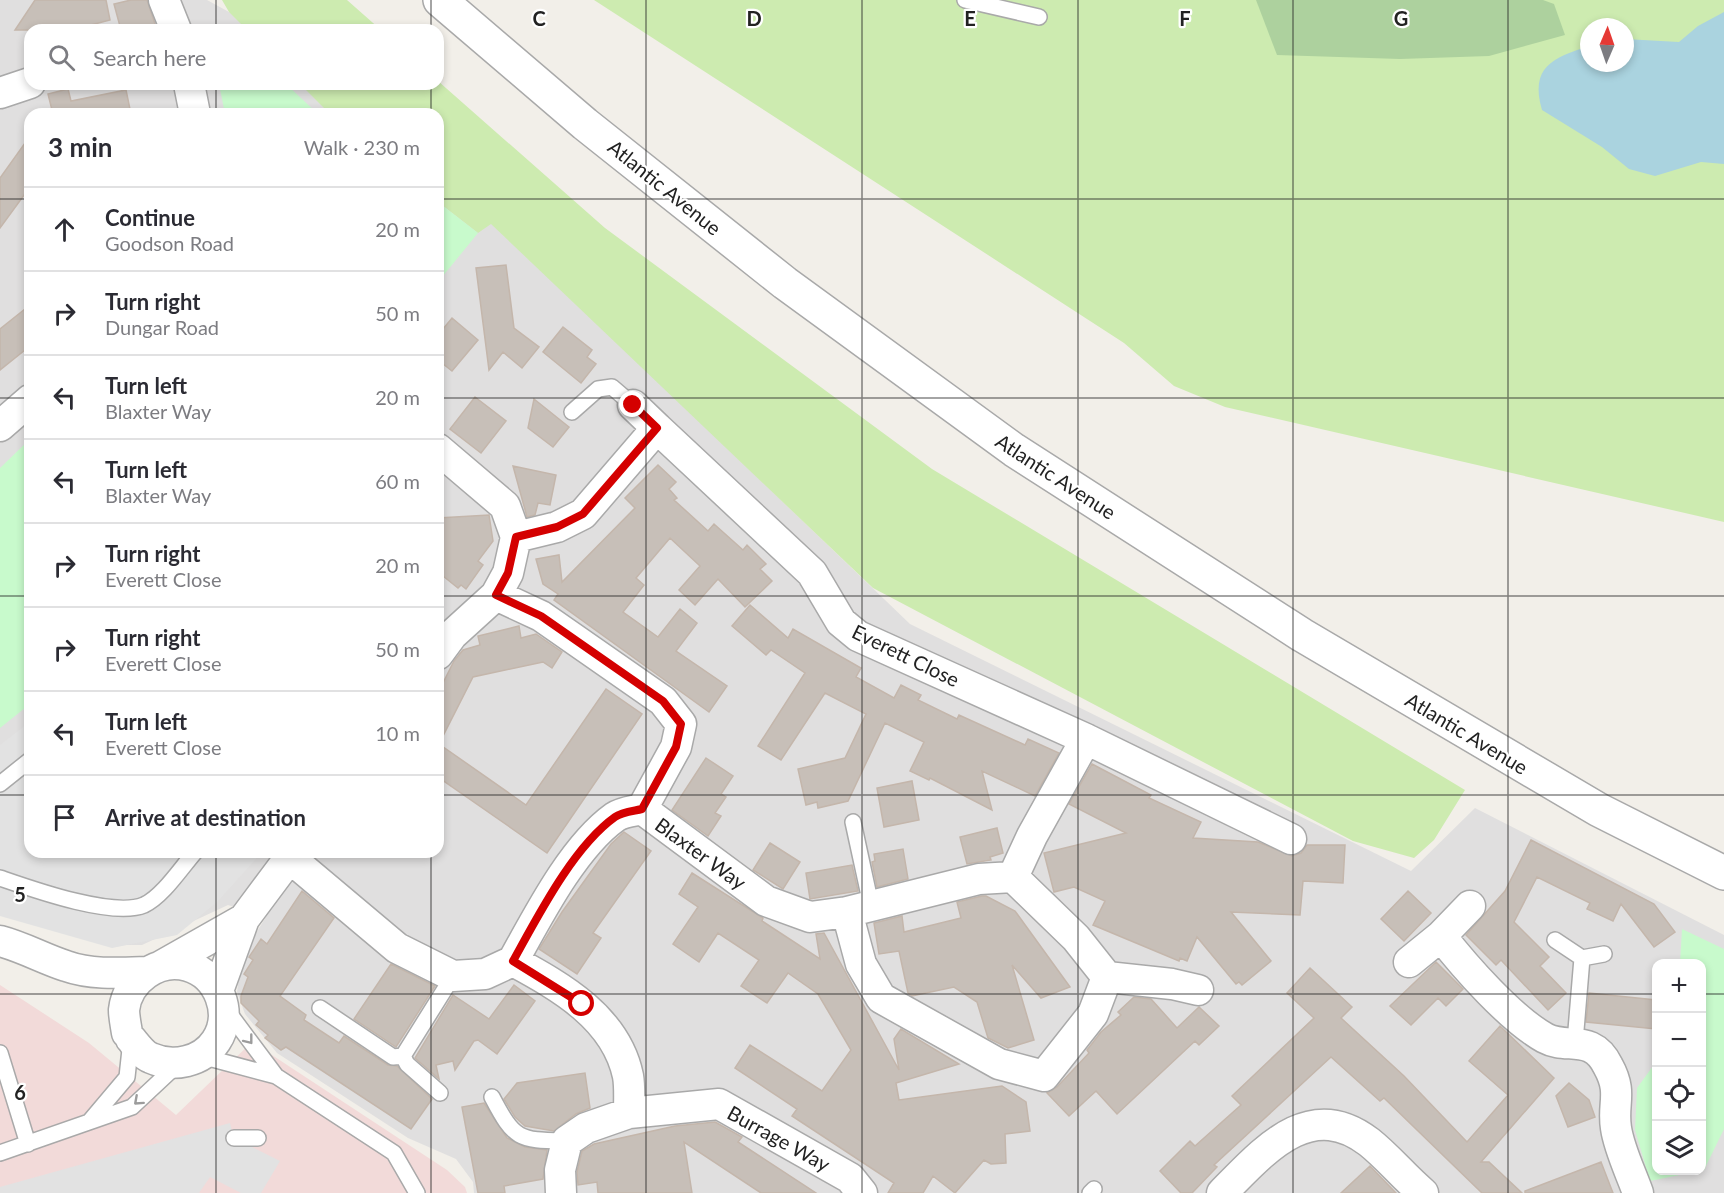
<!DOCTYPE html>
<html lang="en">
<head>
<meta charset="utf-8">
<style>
  :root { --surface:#fff; --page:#f2f2f3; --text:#2b2b33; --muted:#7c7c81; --line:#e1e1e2 }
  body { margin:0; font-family:Lato,sans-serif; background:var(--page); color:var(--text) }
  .controls { position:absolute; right:18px; bottom:18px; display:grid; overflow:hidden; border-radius:12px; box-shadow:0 3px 9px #0003 }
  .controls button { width:54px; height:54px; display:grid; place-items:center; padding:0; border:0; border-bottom:2px solid var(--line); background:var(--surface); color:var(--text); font:30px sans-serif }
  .compass { position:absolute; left:1580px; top:18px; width:54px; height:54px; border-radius:50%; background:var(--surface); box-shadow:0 3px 9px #0003; rotate:2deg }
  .stop { position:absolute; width:18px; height:18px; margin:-14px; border:4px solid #d40000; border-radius:50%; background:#fff }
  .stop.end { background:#d40000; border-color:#fff; box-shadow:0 2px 6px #0008 }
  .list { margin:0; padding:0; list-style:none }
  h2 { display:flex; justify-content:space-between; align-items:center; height:78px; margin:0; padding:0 24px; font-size:26px }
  h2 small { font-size:20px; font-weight:400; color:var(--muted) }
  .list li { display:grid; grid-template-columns:39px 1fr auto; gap:18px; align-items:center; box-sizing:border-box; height:84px; padding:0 24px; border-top:2px solid var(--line) }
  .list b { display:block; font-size:22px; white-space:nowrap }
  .list p { margin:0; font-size:20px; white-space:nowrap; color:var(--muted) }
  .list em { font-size:20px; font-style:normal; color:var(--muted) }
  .icon { flex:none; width:33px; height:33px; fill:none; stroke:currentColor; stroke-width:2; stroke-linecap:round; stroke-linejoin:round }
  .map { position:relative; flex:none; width:1724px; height:1193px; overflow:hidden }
  .search { position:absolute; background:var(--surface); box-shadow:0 3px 9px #0003; left:24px; top:24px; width:420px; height:66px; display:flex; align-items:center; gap:15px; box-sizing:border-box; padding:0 21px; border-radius:18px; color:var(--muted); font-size:22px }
  .panel { position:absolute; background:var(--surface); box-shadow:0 3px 9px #0003; left:24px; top:108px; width:420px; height:750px; border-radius:18px }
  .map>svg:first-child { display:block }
  .residential { fill:#e0dfdf; fill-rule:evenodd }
  .commercial { fill:#f2dad9 }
  .grass { fill:#cdebb0; fill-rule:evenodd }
  .forest { fill:#add19e }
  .park { fill:#c8facc }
  .parking { fill:#e2e2e2 }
  .water { fill:#aad3df }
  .building { fill:#c7bfb8; stroke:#c4b6ab; stroke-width:1.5 }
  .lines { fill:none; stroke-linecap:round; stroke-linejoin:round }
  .service-casing { stroke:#a9a9a9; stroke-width:18 }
  .minor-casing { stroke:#a9a9a9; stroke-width:33 }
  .tertiary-casing { stroke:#a9a9a9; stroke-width:36 }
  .service { stroke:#fff; stroke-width:15 }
  .minor { stroke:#fff; stroke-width:30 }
  .tertiary { stroke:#fff; stroke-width:33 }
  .oneway { stroke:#9c9c9c }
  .route { stroke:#d40000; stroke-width:8 }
  .grid { fill:none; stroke:#222; stroke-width:1.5; stroke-opacity:0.55 }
  .labels { text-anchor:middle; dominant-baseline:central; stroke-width:4.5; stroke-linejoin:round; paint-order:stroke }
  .street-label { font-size:20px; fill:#222; stroke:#fff }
  .grid-label { font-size:20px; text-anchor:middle; font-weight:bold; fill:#222; stroke:#fff; stroke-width:4.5; stroke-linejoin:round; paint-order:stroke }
</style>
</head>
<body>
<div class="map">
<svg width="1724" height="1193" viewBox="0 0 1724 1193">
  <rect width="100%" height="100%" fill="#f2efe9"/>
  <path class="residential" d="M 0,0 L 207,0 L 229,12 L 294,30 L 30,30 L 30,84 L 429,84 L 732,453 L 910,624 L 1411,871 L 1475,808 L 1724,935 L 1724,1193 L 474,1193 L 473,1182 L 456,1159 L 408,1138 L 277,1053 L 245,1014 L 237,992 L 240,970 L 251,941 L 266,917 L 228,905 L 142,945 L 126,945 L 0,907 ZM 30,114 L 438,114 L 438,852 L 30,852 ZM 1656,964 L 1702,964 L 1702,1170 L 1656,1170 Z"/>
  <path class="commercial" d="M 0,985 L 89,1043 L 176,1115 L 252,1042 L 447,1170 L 465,1187 L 467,1193 L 0,1193 Z"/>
  <path class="grass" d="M 222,0 L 347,0 L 381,30 L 247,30 L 229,12 Z
    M 594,0 L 1724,0 L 1724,522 L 1225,407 L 1174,386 L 1124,343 ZM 1589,27 L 1625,27 L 1625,63 L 1589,63 Z
    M 438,81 L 605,228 L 932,469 L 1465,790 L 1434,840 L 1414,858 L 1353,841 L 873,588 L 491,224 L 478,233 L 438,202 L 438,114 L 330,114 L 300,84 L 438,84 Z"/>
  <path class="forest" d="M 1256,0 L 1543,0 L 1554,4 L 1565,35 L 1489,56 L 1400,59 L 1277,55 Z"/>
  <path class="park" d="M 219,84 L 286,84 L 318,114 L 225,114 Z
    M 438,202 L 478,233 L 438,282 Z
    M 30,439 L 30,704 L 0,728 L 0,468 Z
    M 1682,929 L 1724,949 L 1724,1129 L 1704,1170 L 1650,1181 L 1635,1130 L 1637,1088 L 1656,1062 L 1656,1170 L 1702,1170 L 1702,964 L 1680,963 Z"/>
  <path class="parking" d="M 30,722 L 30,852 L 262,852 L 217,902 L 177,935 L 112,948 L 0,916 L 0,745 Z
    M 230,1123 L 234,1138 L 280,1161 L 261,1193 L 241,1193 L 210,1177 L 199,1193 L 0,1193 L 0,1187 Z"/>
  <path class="water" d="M 1724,12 L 1724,164 L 1701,162 L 1655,176 L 1629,169 L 1602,147 L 1542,110 C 1530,67 1552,58 1589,46 L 1589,63 L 1625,63 L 1625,39 L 1679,42 L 1698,26 Z"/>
  <path class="building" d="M 35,0 L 106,0 L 110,20 L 72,30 L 15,30 Z
    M 131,0 L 147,0 L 157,30 L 121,30 L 114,4 Z
    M 68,89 L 71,101 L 126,90 L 131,114 L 53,114 L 48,94 Z
    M 30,136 L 30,187 L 0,228 L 0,178 Z
    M 506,265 L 514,328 L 539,347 L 522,368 L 503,352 L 489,370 L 476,268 Z
    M 30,305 L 30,346 L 0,370 L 0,329 Z
    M 452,318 L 478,340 L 452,371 L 438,360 L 438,335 Z
    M 563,327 L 592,350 L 587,357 L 596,364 L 581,383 L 543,352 Z
    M 475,397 L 506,421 L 481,453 L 450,429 Z
    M 534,399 L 569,427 L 553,447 L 528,428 Z
    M 658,465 L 676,482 L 669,489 L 677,498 L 674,500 L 708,531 L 714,524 L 743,550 L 747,545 L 766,564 L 760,569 L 772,581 L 745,607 L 718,579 L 695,605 L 679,590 L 700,566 L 670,538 L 636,578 L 644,585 L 623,612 L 658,637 L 680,609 L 697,623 L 676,651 L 727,686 L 709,712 L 554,600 L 558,594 L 543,584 L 536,559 L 559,555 L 562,582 L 635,508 L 625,498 Z
    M 513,466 L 556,475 L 550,505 L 538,503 L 535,515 L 527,517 Z
    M 489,515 L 493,541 L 478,561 L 483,565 L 466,589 L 461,585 L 458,588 L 438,572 L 438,518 Z
    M 750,605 L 788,638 L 793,629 L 861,668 L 856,677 L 894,698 L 901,685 L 921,695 L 918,700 L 957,719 L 959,715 L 1025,745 L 1028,739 L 1059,753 L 1035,796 L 982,771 L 992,810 L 930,778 L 929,780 L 910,771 L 924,742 L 885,723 L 848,801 L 818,808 L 817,802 L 806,805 L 798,769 L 845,758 L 866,714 L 825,693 L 781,760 L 758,746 L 805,673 L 771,650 L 766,655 L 732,626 Z
    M 519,626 L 521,638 L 536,634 L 562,652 L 552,668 L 543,662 L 473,677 L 439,744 L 526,805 L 606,689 L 642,714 L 547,853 L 438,777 L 438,693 L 454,661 L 463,650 L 480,645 L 478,636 Z
    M 706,758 L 733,776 L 721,794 L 726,797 L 715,813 L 721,816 L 708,836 L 672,810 Z
    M 1092,764 L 1151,795 L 1149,798 L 1201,822 L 1193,838 L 1258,842 L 1292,856 L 1301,853 L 1307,845 L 1345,845 L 1343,883 L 1303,881 L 1300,915 L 1231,912 L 1271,961 L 1242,985 L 1239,982 L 1236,984 L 1197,937 L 1187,961 L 1180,958 L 1179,961 L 1093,925 L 1105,901 L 1074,887 L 1054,892 L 1044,853 L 1126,833 L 1069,804 Z
    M 912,781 L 919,820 L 884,827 L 877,788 Z
    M 997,828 L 1003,853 L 990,857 L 991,860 L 967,864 L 960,837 Z
    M 624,832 L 651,851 L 593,933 L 601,938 L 577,974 L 539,949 L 562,912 L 611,844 Z
    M 1531,840 L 1654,904 L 1675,932 L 1654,947 L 1621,904 L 1613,921 L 1587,909 L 1590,903 L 1537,877 L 1514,922 L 1549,957 L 1540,966 L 1566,993 L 1548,1010 L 1501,960 L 1496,965 L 1466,935 L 1505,891 Z
    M 770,843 L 800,862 L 783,889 L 753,870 Z
    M 903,849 L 908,879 L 877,887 L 872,862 L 875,861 L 874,854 Z
    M 852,865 L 858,891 L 810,899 L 806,873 Z
    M 692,873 L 763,918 L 762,921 L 820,959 L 816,934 L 824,933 L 899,1070 L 894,1039 L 901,1029 L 959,1064 L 896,1083 L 899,1100 L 1002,1086 L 1026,1102 L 1030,1131 L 1005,1134 L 1006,1163 L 991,1164 L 984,1160 L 955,1193 L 933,1176 L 923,1193 L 888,1193 L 894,1183 L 792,1116 L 797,1109 L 735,1068 L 750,1045 L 822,1091 L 851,1050 L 818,994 L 788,973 L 767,1003 L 741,986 L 759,960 L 718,933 L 699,962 L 673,944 L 698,907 L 679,894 Z
    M 302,891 L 334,918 L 280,996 L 306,1015 L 304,1020 L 339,1043 L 344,1036 L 388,1065 L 397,1066 L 432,1099 L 411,1129 L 286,1047 L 281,1050 L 265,1038 L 268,1035 L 256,1025 L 259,1021 L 241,1003 L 241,996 L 248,977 L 244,974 L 253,960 L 249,957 L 261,939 L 267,944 Z
    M 1408,891 L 1431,913 L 1404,941 L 1381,919 Z
    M 982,896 L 986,896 L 1015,911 L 1070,987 L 1041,998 L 1012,965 L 1034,1040 L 1008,1048 L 988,1038 L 977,1002 L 954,987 L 912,996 L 908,993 L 899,951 L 879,954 L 874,923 L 902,916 L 904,932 L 961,918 L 957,902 Z
    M 1436,962 L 1463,989 L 1446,1006 L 1438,998 L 1411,1025 L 1390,1006 Z
    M 391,964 L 435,986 L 396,1047 L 354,1019 Z
    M 1310,968 L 1352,1007 L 1341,1018 L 1404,1076 L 1467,1142 L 1508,1095 L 1469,1061 L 1500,1026 L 1554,1078 L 1481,1162 L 1489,1162 L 1522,1193 L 1482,1193 L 1384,1098 L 1380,1101 L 1331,1057 L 1214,1165 L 1217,1167 L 1192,1193 L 1181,1193 L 1160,1171 L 1190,1141 L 1195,1146 L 1241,1105 L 1232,1096 L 1314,1018 L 1287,993 Z
    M 514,985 L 535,1001 L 497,1054 L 478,1040 L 474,1041 L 455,1070 L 453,1061 L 436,1065 L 439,1079 L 415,1058 L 453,995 L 489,1019 Z
    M 1589,993 L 1656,1000 L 1656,1029 L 1586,1022 Z
    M 1134,997 L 1151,999 L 1177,1028 L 1199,1007 L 1219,1026 L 1199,1045 L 1195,1041 L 1117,1114 L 1096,1091 L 1069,1116 L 1047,1093 L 1057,1087 L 1089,1053 L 1087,1050 L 1101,1032 L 1121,1015 L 1118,1012 Z
    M 585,1073 L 590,1108 L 576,1114 L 554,1131 L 525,1126 L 515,1117 L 504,1099 L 517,1083 Z
    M 1569,1083 L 1589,1100 L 1595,1117 L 1568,1127 L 1556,1096 Z
    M 484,1103 L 507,1138 L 525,1147 L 547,1150 L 543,1179 L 504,1186 L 505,1193 L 478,1193 L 462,1107 Z
    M 715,1122 L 742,1137 L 738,1142 L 816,1193 L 761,1193 L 684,1142 L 692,1193 L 598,1193 L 597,1182 L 578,1185 L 577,1172 L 582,1151 L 594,1144 L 675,1126 Z
    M 1601,1162 L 1613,1193 L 1525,1193 L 1525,1191 Z
    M 1370,1166 L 1396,1193 L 1341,1193 Z"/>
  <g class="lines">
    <defs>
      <path id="service" d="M 965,0 L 1039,17
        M 572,412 L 598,389 L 612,387 L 633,405
        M 0,784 L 30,760
        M 853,822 L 871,905
        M 0,878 C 32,889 113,918 144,905 C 163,896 181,868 195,852
        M 1555,940 L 1582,958 L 1604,954
        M 320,1008 L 393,1057 L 403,1056 L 453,976
        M 226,1009 L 276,1076 L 394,1153 L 417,1193
        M 1575,1042 L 1582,958
        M 0,1053 L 28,1144
        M 201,1056 L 276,1076
        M 403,1056 L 407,1064 L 440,1093
        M 492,1097 C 515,1141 519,1140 567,1141
        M 89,1122 L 127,1077 L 131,1040
        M 234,1138 L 258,1138
        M 0,1153 L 132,1107 L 178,1064
        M 1090,1193 L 1094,1189"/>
      <path id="minor" d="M 164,0 L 176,30
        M 189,84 L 195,114
        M 0,93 L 30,83
        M 0,426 L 30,400
        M 657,428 L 812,573 L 841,622 L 858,636 L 1086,739 L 1291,839
        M 438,449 L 505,506 L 516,537
        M 496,595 L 541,616 L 663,701 L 681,724 L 676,747 L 642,809
        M 438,654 L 452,635 L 496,595 L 508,573 L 516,537 L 557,527 L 583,514 L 657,428 L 633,405
        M 642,809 L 766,901 L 810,917 L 847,912 L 979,879 L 1013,877 L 1076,938 L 1107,977 L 1093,1014 L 1044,1076 L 999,1064 L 881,998 L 861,964 L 847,912
        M 290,858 L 397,948 L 453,976 L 485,974 L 513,961
        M 1013,877 L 1032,836 L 1086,739
        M 1441,936 C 1465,967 1511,1019 1545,1038 C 1567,1050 1592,1033 1608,1066 C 1623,1093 1612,1103 1616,1128 C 1619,1149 1631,1173 1638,1193
        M 0,941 C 23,947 44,959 66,966 C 91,975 120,973 146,972
        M 513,961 C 538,916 573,847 615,817 C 622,812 634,811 642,809
        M 513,961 C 561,987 616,1018 628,1076 C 630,1087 629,1101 629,1113
        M 1409,962 L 1441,936 L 1470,906
        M 161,966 L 244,919
        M 1107,977 L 1172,984 L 1198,990
        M 218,991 L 244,919 L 294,852
        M 127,1033 C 126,1026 124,1017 124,1010 C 127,980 159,957 188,966 C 219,975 234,1014 216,1041 C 202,1062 173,1068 151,1058 C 143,1055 136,1045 131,1039
        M 561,1193 L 560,1170 L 567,1141 L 586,1128 L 629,1113 L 719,1104 L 850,1178 L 862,1193
        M 1222,1193 C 1263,1152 1309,1096 1369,1142 C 1388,1157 1404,1177 1423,1193"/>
      <path id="tertiary" d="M 440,0 L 585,124 L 785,283 L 1014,450 L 1302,635 L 1599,810 L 1724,873"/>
    </defs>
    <use href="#service" class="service-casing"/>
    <use href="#minor" class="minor-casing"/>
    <use href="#tertiary" class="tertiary-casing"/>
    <use href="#service" class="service"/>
    <use href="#minor" class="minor"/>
    <use href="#tertiary" class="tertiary"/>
  </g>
  <defs><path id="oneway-chevron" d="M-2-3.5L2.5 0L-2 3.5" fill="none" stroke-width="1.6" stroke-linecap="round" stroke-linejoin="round" transform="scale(1.5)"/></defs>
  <g class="oneway">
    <use href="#oneway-chevron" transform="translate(249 1040) rotate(52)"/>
    <use href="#oneway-chevron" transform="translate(138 1101) rotate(138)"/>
  </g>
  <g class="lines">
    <path class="route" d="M 582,1004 L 513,961 C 538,916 573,847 615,817 C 622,812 634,811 642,809 L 676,747 L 681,724 L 663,701 L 541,616 L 496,595 L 508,573 L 516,537 L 557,527 L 583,514 L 657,428 L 633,405"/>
  </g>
  <path class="grid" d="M 216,0 L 216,30M 431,0 L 431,30M 646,0 L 646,1193M 862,0 L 862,1193M 1078,0 L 1078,1193M 1293,0 L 1293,1193M 1508,0 L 1508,1193M 216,84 L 216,114M 431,84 L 431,114M 0,199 L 30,199M 438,199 L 1724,199M 0,398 L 30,398M 438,398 L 1724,398M 0,596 L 30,596M 438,596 L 1724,596M 0,795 L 30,795M 438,795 L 1724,795M 216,852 L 216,1193M 431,852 L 431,1193M 0,994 L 1656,994M 1702,994 L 1724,994"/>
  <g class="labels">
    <g class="street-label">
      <text transform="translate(665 187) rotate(39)">Atlantic Avenue</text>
      <text transform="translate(1056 476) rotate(33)">Atlantic Avenue</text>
      <text transform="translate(906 655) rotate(26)">Everett Close</text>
      <text transform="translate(1467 733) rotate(31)">Atlantic Avenue</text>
      <text transform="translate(701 853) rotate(36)">Blaxter Way</text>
      <text transform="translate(779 1138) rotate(29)">Burrage Way</text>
    </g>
  </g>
  <g class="grid-label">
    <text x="539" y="26">C</text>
    <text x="754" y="26">D</text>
    <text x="970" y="26">E</text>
    <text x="1185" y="26">F</text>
    <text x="1401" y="26">G</text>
    <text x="20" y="902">5</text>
    <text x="20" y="1100">6</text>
  </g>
</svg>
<div class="controls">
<button>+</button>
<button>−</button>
<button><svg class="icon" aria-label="locate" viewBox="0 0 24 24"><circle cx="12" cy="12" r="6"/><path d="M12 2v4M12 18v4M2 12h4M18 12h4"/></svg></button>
<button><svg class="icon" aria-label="layers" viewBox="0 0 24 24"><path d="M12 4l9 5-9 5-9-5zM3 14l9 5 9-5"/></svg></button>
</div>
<svg class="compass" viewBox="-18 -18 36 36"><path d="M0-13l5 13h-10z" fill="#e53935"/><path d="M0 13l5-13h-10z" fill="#7c7c81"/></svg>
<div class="stop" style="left:582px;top:1004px"></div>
<div class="stop end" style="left:633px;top:405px"></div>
<div class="search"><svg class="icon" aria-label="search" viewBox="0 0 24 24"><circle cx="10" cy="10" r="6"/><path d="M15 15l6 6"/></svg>Search here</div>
<section class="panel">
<h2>3 min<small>Walk · 230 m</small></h2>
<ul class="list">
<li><svg class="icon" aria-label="ahead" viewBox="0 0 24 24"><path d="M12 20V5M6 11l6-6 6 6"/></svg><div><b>Continue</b><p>Goodson Road</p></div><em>20 m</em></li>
<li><svg class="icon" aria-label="right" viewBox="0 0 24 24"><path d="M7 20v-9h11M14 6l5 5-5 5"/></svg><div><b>Turn right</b><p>Dungar Road</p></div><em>50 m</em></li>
<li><svg class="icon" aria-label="left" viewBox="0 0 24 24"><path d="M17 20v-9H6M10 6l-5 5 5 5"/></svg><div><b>Turn left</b><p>Blaxter Way</p></div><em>20 m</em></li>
<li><svg class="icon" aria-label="left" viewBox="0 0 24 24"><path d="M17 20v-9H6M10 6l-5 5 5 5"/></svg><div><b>Turn left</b><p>Blaxter Way</p></div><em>60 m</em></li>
<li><svg class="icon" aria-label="right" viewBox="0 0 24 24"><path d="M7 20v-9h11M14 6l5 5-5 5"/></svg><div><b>Turn right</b><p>Everett Close</p></div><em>20 m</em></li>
<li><svg class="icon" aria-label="right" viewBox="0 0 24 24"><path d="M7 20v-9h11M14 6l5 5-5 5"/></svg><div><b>Turn right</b><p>Everett Close</p></div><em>50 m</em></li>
<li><svg class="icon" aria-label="left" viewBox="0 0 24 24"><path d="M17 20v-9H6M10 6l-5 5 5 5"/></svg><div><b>Turn left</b><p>Everett Close</p></div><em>10 m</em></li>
<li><svg class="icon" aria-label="arrive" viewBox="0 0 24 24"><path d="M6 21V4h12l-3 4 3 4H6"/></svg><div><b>Arrive at destination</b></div></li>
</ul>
</section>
</div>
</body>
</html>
